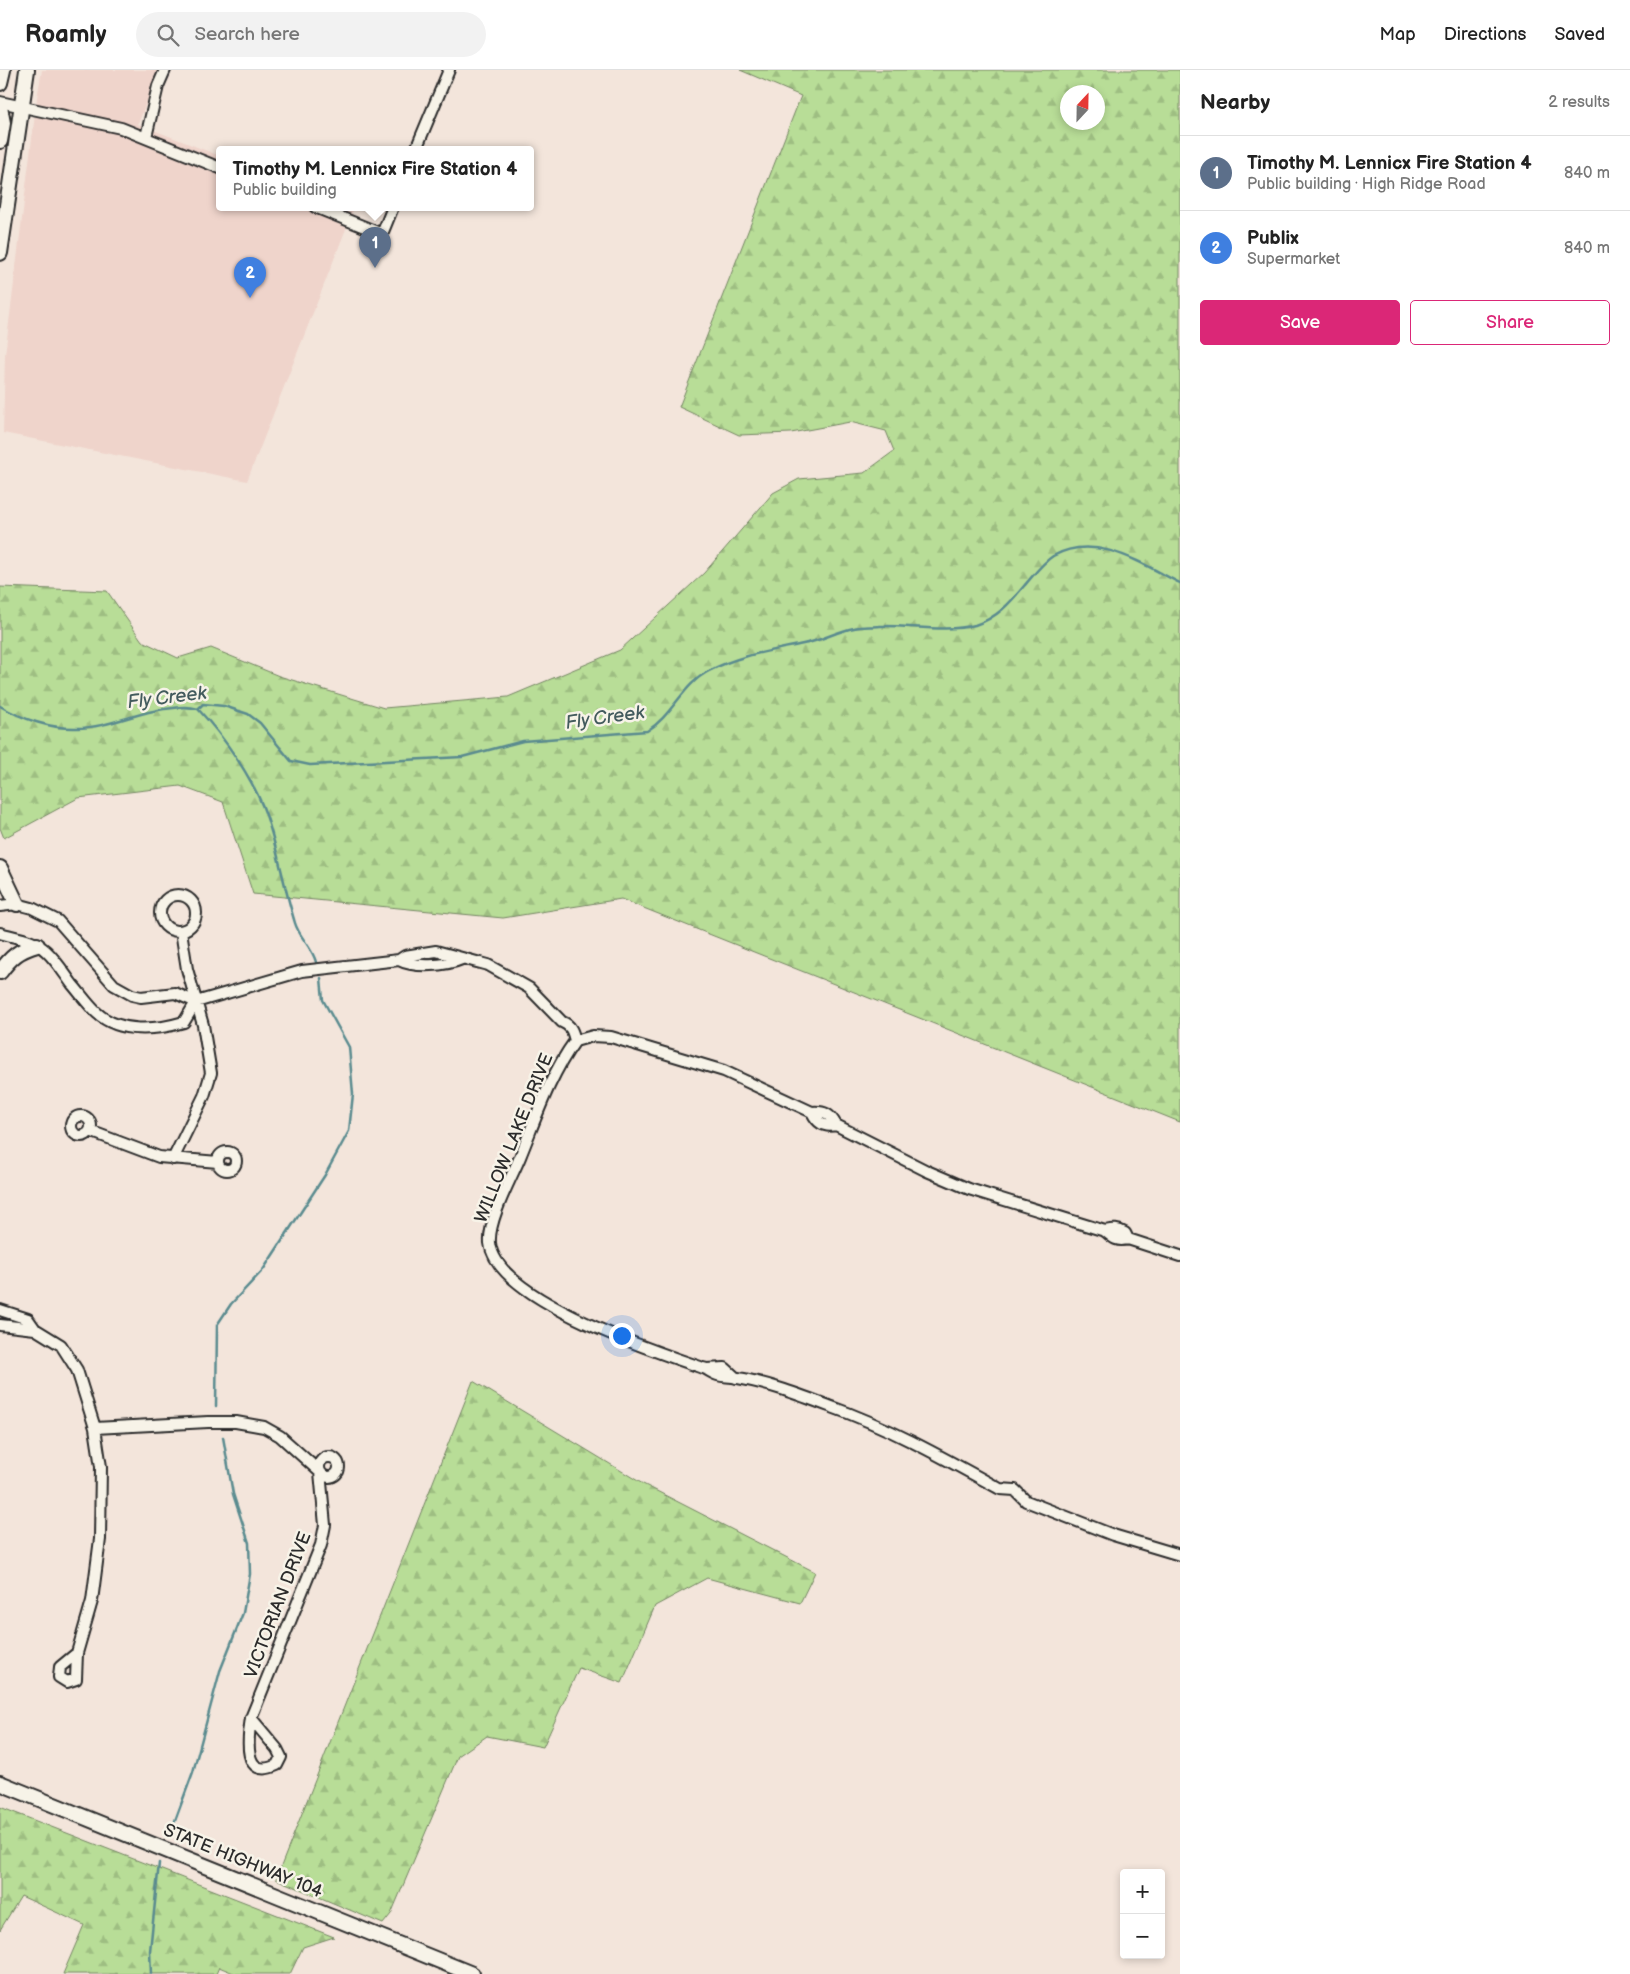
<!DOCTYPE html>
<html lang="en">
<head>
<meta charset="utf-8">
<style>
  :root { --surface:#fff; --page:#f2f2f2; --text:#222; --muted:#767676; --line:#e0e0e0; --accent:#db2777 }
  body { margin:0; font-family:"Balsamiq Sans",sans-serif; background:var(--page); color:var(--text) }
  .controls { position:absolute; right:15px; bottom:15px; display:grid; overflow:hidden; border-radius:5px; box-shadow:0 2px 8px #0003 }
  .controls button { width:45px; height:45px; display:grid; place-items:center; padding:0; border:0; border-bottom:1px solid var(--line); background:var(--surface); color:var(--text); font:25px sans-serif }
  .compass { position:absolute; left:1060px; top:15px; width:45px; height:45px; border-radius:50%; background:var(--surface); box-shadow:0 2px 8px #0003; rotate:22deg }
  .you { position:absolute; left:621px; top:1265px; width:18px; height:18px; margin:-12px; border:4px solid #fff; border-radius:50%; background:#1a73e8; box-shadow:0 0 0 8px #1a73e833 }
  .badge { display:grid; place-items:center; width:32px; height:32px; border-radius:50%; background:var(--accent); color:#fff; font-size:16px; font-weight:700 }
  .pin { position:absolute; translate:-50% -41px; filter:drop-shadow(0 1px 2px #0008) }
  .pin::after { content:''; position:absolute; top:26px; width:18px; height:15px; background:inherit; clip-path:polygon(0 0,100% 0,50% 100%) }
  .popup { position:absolute; left:216px; top:76px; width:318px; height:65px; box-sizing:border-box; display:grid; place-content:center; border-radius:5px; background:var(--surface); filter:drop-shadow(0 1px 4px #0005); font-size:16px; white-space:nowrap; color:var(--muted) }
  .popup b { font-size:19px; color:var(--text) }
  .popup::after { content:''; position:absolute; left:50%; top:100%; margin-left:-10px; border:10px solid transparent; border-top-color:var(--surface) }
  .list { margin:0; padding:0; list-style:none }
  h2 { display:flex; justify-content:space-between; align-items:center; height:65px; margin:0; padding:0 20px; font-size:21px }
  h2 small { font-size:16px; font-weight:400; color:var(--muted) }
  .list li { display:grid; grid-template-columns:32px 1fr auto; gap:15px; align-items:center; box-sizing:border-box; height:75px; padding:0 20px; border-top:1px solid var(--line) }
  .list b { display:block; font-size:19px; white-space:nowrap }
  .list p { margin:0; font-size:16px; white-space:nowrap; color:var(--muted) }
  .list em { font-size:16px; font-style:normal; color:var(--muted) }
  .actions { display:flex; gap:10px; padding:15px 20px }
  .actions a { flex:1; padding:11px 0; border:1px solid var(--accent); border-radius:5px; text-align:center; font-size:18px; color:var(--accent) }
  .actions .main { background:var(--accent); color:#fff }
  .icon { flex:none; width:28px; height:28px; fill:none; stroke:currentColor; stroke-width:2; stroke-linecap:round; stroke-linejoin:round }
  .map { position:relative; flex:none; width:1180px; height:1904px; overflow:hidden }
  header { display:flex; align-items:center; gap:30px; box-sizing:border-box; height:70px; padding:0 25px; background:var(--surface); border-bottom:1px solid var(--line) }
  header strong { font-size:24px }
  nav { display:flex; gap:28px; margin-inline-start:auto; font-size:18px }
  .search { width:350px; height:45px; background:var(--page); display:flex; align-items:center; gap:12px; box-sizing:border-box; padding:0 18px; border-radius:28px; color:var(--muted); font-size:19px }
  main { display:flex }
  aside { flex:1; background:var(--surface) }
  .map>svg:first-child { display:block }
  .built { fill:#efd4cb }
  .forest { fill:url(#forest-firs); stroke:#728461; fill-rule:evenodd }
  .lines { fill:none; stroke-linecap:round; stroke-linejoin:round }
  .stream { stroke:#5a8b8f; stroke-width:2.5 }
  .minor-casing { stroke:#2b2b2b; stroke-width:14 }
  .major-casing { stroke:#2b2b2b; stroke-width:18 }
  .minor { stroke:#f7f3e8; stroke-width:10 }
  .major { stroke:#f7f3e8; stroke-width:14 }
  .labels { text-anchor:middle; dominant-baseline:central; stroke-width:5; stroke-linejoin:round; paint-order:stroke }
  .street-label { font-size:18px; fill:#2b2b2b; stroke:#f7f3e8 }
  .water-label { font-size:19px; font-style:italic; fill:#435b5d; stroke:#f7f3e8 }
</style>
</head>
<body>
<header>
<strong>Roamly</strong>
<div class="search"><svg class="icon" aria-label="search" viewBox="0 0 24 24"><circle cx="10" cy="10" r="6"/><path d="M15 15l6 6"/></svg>Search here</div>
<nav><a>Map</a><a>Directions</a><a>Saved</a></nav>
</header>
<main>
<div class="map">
<svg width="1180" height="1904" viewBox="0 0 1180 1904">
  <defs>
    <pattern id="forest-firs" width="22" height="20" patternUnits="userSpaceOnUse" patternTransform="scale(1.25)"><rect width="22" height="20" fill="#b8dd97"/><path d="M5 1l3.5 6h-7zM16 11l3.5 6h-7z" fill="#9ebe82"/></pattern>
  </defs>
  <rect width="100%" height="100%" fill="#f3e5db"/>
  <filter id="ink" filterUnits="userSpaceOnUse"><feTurbulence type="fractalNoise" baseFrequency=".02" numOctaves="2"/><feDisplacementMap in="SourceGraphic" scale="10" xChannelSelector="R" yChannelSelector="G"/><feConvolveMatrix kernelMatrix="1 2 1 2 8 2 1 2 1" color-interpolation-filters="sRGB"/></filter>
  <g filter="url(#ink)">
    <path class="built" d="M 42,0 L 159,0 L 138,54 L 220,86 L 220,137 L 343,137 L 353,141 L 247,411 L 3,363 L 5,285 L 37,28 Z"/>
    <path class="forest" d="M 740,0 L 1180,0 L 1180,1052 L 621,829 L 503,848 L 253,824 L 223,732 L 180,716 L 78,728 L 4,768 L 0,758 L 0,517 L 107,521 L 142,571 L 178,588 L 211,578 L 279,606 L 384,638 L 508,627 L 620,580 L 704,503 L 773,423 L 799,409 L 864,403 L 894,381 L 886,361 L 850,352 L 791,363 L 739,365 L 679,337 L 801,26 ZM 1068,22 L 1098,22 L 1098,52 L 1068,52 Z
      M 473,1311 L 643,1414 L 815,1502 L 800,1533 L 707,1508 L 655,1536 L 622,1613 L 579,1598 L 543,1677 L 487,1666 L 458,1686 L 391,1844 L 383,1854 L 276,1809 Z
      M 0,1737 L 334,1867 L 303,1877 L 290,1904 L 236,1904 L 219,1897 L 216,1904 L 63,1904 L 84,1855 L 21,1826 L 0,1860 Z"/>
    <g class="lines">
      <path class="stream" d="M 0,636 C 22,649 51,659 77,658 C 106,658 135,643 164,639 C 175,638 186,635 198,639 L 203,634 L 224,636 L 248,644 L 260,653 L 291,691 L 310,695 L 462,687 L 523,671 L 647,661 C 672,646 683,614 709,601 C 739,585 771,581 803,574 C 821,571 837,561 854,558 C 862,556 872,557 880,556 C 911,555 945,563 975,555 C 997,548 1010,533 1024,516 C 1033,506 1042,493 1053,486 C 1096,462 1142,494 1180,513
        M 198,639 C 224,667 253,708 266,745 C 278,780 284,817 295,853 C 299,867 312,877 316,892
        M 216,1336 L 217,1255 L 231,1234 L 263,1200 L 325,1105 L 349,1061 L 353,1024 L 349,977 L 323,930 L 321,908
        M 169,1767 L 193,1702 L 220,1601 L 243,1543 L 250,1504 L 249,1473 L 233,1424 L 223,1367
        M 151,1904 L 150,1881 L 159,1793"/>
      <defs>
        <path id="minor" d="M 0,32 L 121,58 L 220,98
          M 146,67 L 158,16 L 165,0
          M 416,79 L 449,0
          M 315,137 L 382,164 L 393,137
          M160 843a18 18 0 1 1 36 0a18 18 0 1 1-36 0Z
          M 0,836 L 17,834 L 32,838 L 58,851 L 114,915 L 132,925 L 141,927 L 175,923 L 196,932 L 302,901 L 399,890 L 405,886 L 436,881 L 488,895 L 529,918 L 562,952 C 571,955 573,962 575,971
          M 0,863 C 16,868 33,869 46,881 C 56,890 64,903 72,914 C 80,923 88,935 97,943 C 120,964 157,960 184,952 L 196,932
          M 399,890 C 414,898 446,896 462,889
          M 812,1042 C 824,1041 830,1044 836,1055
          M71 1056a10 10 0 1 1 20 0a10 10 0 1 1-20 0Z
          M 90,1061 L 159,1087 L 218,1092
          M218 1091a9 9 0 1 1 18 0a9 9 0 1 1-18 0Z
          M 173,1089 L 204,1026 L 211,1003 L 203,955 L 187,899 L 181,861
          M 1105,1161 C 1114,1159 1118,1159 1125,1163 L 1128,1169
          M 1180,1186 L 1128,1169 C 1117,1172 1113,1168 1105,1161 L 969,1119 L 927,1101 L 836,1055 C 823,1058 817,1052 812,1042 L 724,1001 L 611,967 L 593,966 L 575,971 C 550,1005 536,1048 520,1087 C 511,1109 488,1150 490,1173 C 496,1230 657,1282 706,1299 C 722,1309 722,1305 738,1308 C 768,1313 800,1325 829,1336 C 889,1357 944,1388 1000,1419 L 1015,1420 L 1026,1431 L 1113,1465 L 1180,1485
          M 0,1240 L 28,1249 L 35,1259 L 61,1275 L 77,1300 L 95,1358 L 101,1397 L 100,1469 L 92,1531 L 77,1583
          M 0,1255 L 35,1259
          M 706,1299 L 725,1298 L 736,1308
          M 95,1358 L 208,1352 L 236,1352 L 264,1357 L 280,1366 L 320,1402 L 325,1455 L 321,1475 L 251,1648
          M319 1397a10 10 0 1 1 20 0a10 10 0 1 1-20 0Z
          M 77,1583 L 76,1609 L 67,1612 L 59,1607 L 60,1597 Z
          M 251,1648 L 277,1679 L 281,1687 L 277,1695 C 242,1711 248,1668 251,1648 Z"/>
        <path id="major" d="M 0,13 L 3,0
          M 0,37 L 3,53 L 0,71
          M 0,183 L 27,0
          M 0,798 L 17,834
          M 0,902 C 11,887 19,880 37,875
          M 0,1713 L 472,1904"/>
      </defs>
      <use href="#minor" class="minor-casing"/>
      <use href="#major" class="major-casing"/>
      <use href="#minor" class="minor"/>
      <use href="#major" class="major"/>
    </g>
  </g>
  <g class="labels">
    <g class="street-label">
      <text transform="translate(514 1068) rotate(-68)">WILLOW LAKE DRIVE</text>
      <text transform="translate(278 1535) rotate(-69)">VICTORIAN DRIVE</text>
      <text transform="translate(243 1791) rotate(22)">STATE HIGHWAY 104</text>
    </g>
    <g class="water-label">
      <text transform="translate(167 628) rotate(-7)">Fly Creek</text>
      <text transform="translate(605 648) rotate(-8)">Fly Creek</text>
    </g>
  </g>
</svg>
<div class="controls">
<button>+</button>
<button>−</button>
</div>
<svg class="compass" viewBox="-18 -18 36 36"><path d="M0-13l5 13h-10z" fill="#e53935"/><path d="M0 13l5-13h-10z" fill="#767676"/></svg>
<div class="you"></div>
<div class="pin badge" style="left:375px;top:198px;background:#5c6f8a">1</div>
<div class="popup"><b>Timothy M. Lennicx Fire Station 4</b>Public building</div>
<div class="pin badge" style="left:250px;top:228px;background:#3f7fe0">2</div>
</div>
<aside>
<h2>Nearby<small>2 results</small></h2>
<ul class="list">
<li><span class="badge" style="background:#5c6f8a">1</span><div><b>Timothy M. Lennicx Fire Station 4</b><p>Public building · High Ridge Road</p></div><em>840 m</em></li>
<li><span class="badge" style="background:#3f7fe0">2</span><div><b>Publix</b><p>Supermarket</p></div><em>840 m</em></li>
</ul>
<div class="actions"><a class="main">Save</a><a>Share</a></div>
</aside>
</main>
</body>
</html>
